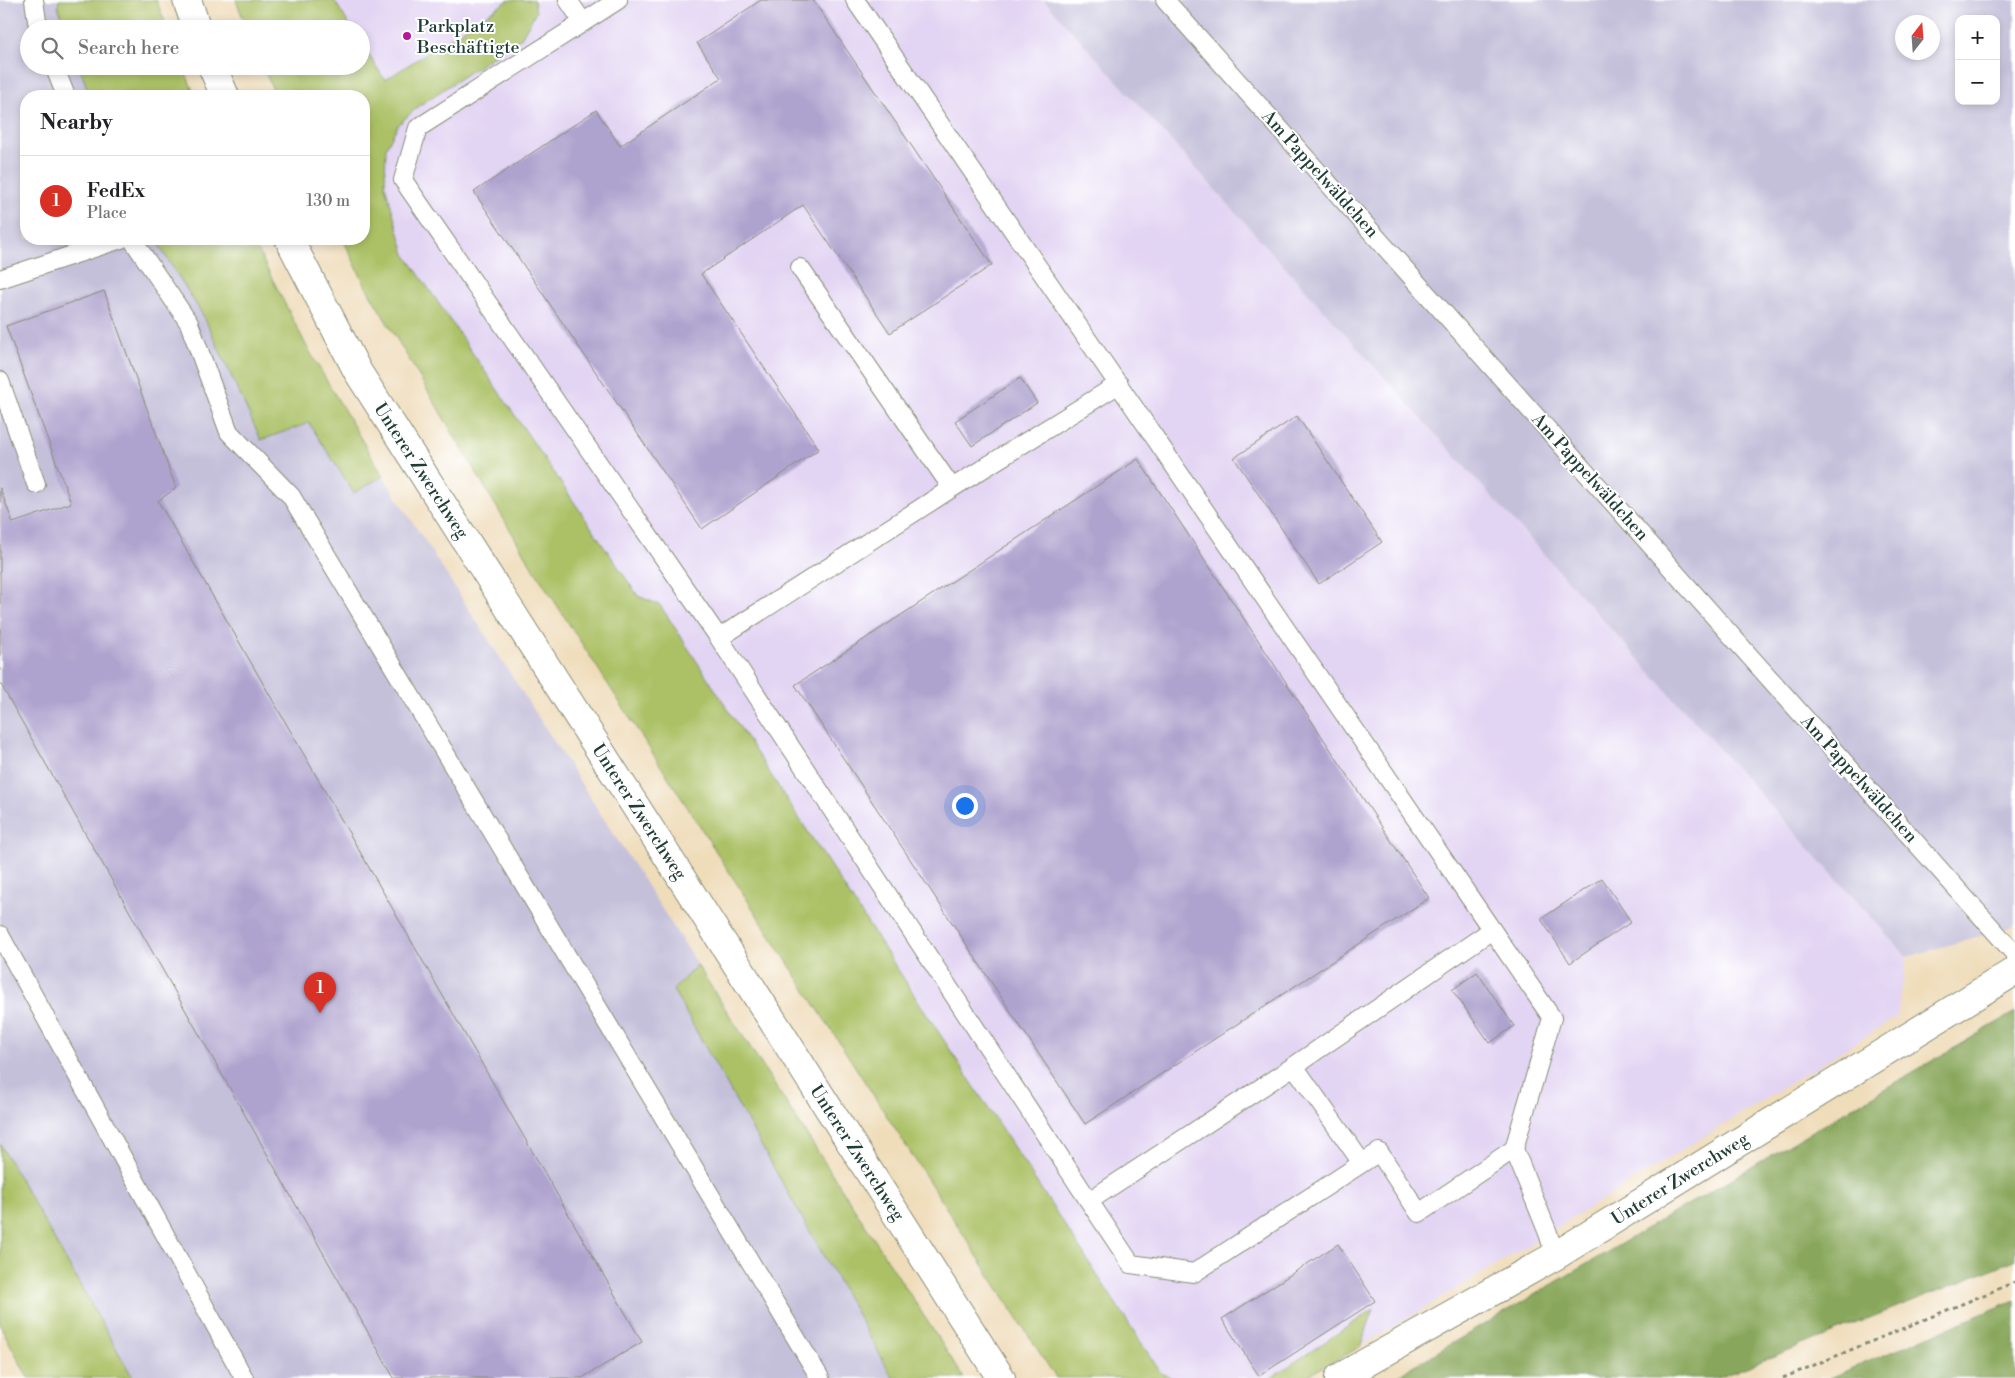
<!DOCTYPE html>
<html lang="en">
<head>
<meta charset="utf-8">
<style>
  :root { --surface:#fff; --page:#f6f6f6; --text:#202124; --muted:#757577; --line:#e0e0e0; --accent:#d93025 }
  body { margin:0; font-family:"Libre Bodoni",serif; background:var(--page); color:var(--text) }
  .controls { position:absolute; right:15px; top:15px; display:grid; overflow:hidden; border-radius:10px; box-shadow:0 2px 8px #0003 }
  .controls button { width:45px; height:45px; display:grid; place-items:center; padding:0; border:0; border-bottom:1px solid var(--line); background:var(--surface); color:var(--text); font:25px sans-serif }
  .compass { position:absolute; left:1895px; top:15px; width:45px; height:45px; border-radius:50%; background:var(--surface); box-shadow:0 2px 8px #0003; rotate:17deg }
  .you { position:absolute; left:964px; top:805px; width:18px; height:18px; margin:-12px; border:4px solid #fff; border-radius:50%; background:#1a73e8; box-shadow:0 0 0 8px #1a73e833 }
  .badge { display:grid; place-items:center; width:32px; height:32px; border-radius:50%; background:var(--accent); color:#fff; font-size:16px; font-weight:700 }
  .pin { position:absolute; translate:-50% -41px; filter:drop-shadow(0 1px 2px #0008) }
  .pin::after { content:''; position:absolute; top:26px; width:18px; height:15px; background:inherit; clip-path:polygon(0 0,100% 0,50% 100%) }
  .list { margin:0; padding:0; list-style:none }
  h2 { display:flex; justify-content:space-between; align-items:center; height:65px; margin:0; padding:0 20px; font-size:21px }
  h2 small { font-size:16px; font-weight:400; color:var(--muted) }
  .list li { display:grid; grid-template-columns:32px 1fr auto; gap:15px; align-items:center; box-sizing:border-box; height:90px; padding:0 20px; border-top:1px solid var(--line) }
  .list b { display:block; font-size:19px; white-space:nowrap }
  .list p { margin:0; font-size:16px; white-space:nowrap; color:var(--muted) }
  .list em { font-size:16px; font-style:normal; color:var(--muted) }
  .icon { flex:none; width:28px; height:28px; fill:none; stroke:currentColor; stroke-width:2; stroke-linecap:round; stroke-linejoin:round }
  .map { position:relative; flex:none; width:2015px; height:1378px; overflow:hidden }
  .search { position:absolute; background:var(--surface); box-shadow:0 2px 8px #0003; left:20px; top:20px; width:350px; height:55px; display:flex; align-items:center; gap:12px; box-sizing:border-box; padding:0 18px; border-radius:28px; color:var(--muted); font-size:19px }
  .panel { position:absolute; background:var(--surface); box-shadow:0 2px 8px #0003; left:20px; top:90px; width:350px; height:155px; border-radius:20px }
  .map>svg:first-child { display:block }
  .built { fill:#e2d4f3 }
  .industrial { fill:#c5c0da; fill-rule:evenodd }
  .green { fill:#acc166; stroke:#667f4d }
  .forest { fill:#89a75b; stroke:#547248 }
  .building { fill:#aea2ce }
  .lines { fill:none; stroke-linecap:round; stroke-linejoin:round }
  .lane-casing { stroke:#878c76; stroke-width:20 }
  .street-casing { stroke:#878c76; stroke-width:30 }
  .path { stroke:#878c76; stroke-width:3; stroke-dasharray:4 4; stroke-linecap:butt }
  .lane { stroke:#fff; stroke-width:18 }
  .street { stroke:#fff; stroke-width:28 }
  .poi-dot { fill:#b5179e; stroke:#fff; stroke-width:2 }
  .labels { text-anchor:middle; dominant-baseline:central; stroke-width:4; stroke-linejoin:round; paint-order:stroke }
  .poi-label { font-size:18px; fill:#1f3d34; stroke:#fff; text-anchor:start }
  .street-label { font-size:18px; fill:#1f3d34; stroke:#fff }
</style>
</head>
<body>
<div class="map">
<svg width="2015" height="1378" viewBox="0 0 2015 1378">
  <rect width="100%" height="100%" fill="#fff"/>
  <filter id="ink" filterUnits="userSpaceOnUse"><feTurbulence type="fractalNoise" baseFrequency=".02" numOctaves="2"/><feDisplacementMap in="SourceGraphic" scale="10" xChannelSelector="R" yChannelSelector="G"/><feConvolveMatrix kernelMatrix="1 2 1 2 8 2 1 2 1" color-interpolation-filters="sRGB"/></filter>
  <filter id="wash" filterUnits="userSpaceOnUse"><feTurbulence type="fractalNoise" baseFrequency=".0096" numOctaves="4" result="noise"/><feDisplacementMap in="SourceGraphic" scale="20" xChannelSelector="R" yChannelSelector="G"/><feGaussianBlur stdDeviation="1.12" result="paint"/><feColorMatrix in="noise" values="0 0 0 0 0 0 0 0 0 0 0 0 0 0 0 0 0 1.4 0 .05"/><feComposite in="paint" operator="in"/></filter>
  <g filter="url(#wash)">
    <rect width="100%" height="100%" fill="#efdcb9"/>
    <path class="built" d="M 236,0 L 1044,0 L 1907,957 L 1897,1017 L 1548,1233 L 1360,1347 L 1303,1378 L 1056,1378 L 531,565 L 366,287 L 343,239 L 364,239 L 364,96 L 276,96 L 262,66 L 361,66 L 361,29 L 247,29 Z"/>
    <path class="industrial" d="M 0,0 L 156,0 L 168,29 L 29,29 L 29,66 L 183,66 L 195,96 L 26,96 L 26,239 L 252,239 L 307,347 L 383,476 L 964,1378 L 133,1378 L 0,1144 Z
      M 1044,0 L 2015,0 L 2015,923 L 2011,927 L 1907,957 ZM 1959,19 L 1996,19 L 1996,101 L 1959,101 ZM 1902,22 L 1932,22 L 1932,52 L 1902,52 Z"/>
    <path class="green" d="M 59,0 L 156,0 L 168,29 L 66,29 L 58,7 Z
      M 236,0 L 334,0 L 352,29 L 247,29 Z
      M 509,0 L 534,0 L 536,12 L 521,38 L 420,105 L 398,125 L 386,148 L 385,185 L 405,254 L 638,596 L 660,605 L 1161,1373 L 1172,1378 L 1056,1378 L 531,565 L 366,287 L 343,239 L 364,239 L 364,96 L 276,96 L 262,66 L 361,66 L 361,43 L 385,80 Z
      M 79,66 L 183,66 L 195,96 L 90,96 Z
      M 155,239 L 252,239 L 307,347 L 383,476 L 354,493 L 309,423 L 261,440 L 204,317 Z
      M 697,965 L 964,1378 L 893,1378 L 673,990 Z
      M 0,1144 L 133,1378 L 28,1378 L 0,1325 Z
      M 1374,1309 L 1360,1347 L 1303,1378 L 1271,1378 Z"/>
    <path class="forest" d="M 2015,1012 L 2015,1260 L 1719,1378 L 1393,1378 Z
      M 2015,1300 L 2015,1378 L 1829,1378 Z"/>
    <g id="blocks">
      <path class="building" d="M 761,0 L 813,0 L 992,265 L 890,333 L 803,205 L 701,274 L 819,449 L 702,529 L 474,192 L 596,110 L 620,146 L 721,78 L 697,43 Z
        M 104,291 L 176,488 L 158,501 L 642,1342 L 582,1378 L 394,1378 L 0,683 L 0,488 L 13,523 L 71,503 L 6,326 Z
        M 1020,378 L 1037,403 L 972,446 L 955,421 Z
        M 1297,416 L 1382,542 L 1319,584 L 1234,458 Z
        M 1138,459 L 1429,898 L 1085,1124 L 795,685 Z
        M 1602,878 L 1631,922 L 1570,963 L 1541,919 Z
        M 1477,972 L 1514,1026 L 1490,1043 L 1452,990 Z
        M 1338,1244 L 1375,1301 L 1259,1376 L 1222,1319 Z"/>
    </g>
  </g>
  <g filter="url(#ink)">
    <use href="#blocks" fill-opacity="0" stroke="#878c76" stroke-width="1"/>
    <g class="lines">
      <defs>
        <path id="lane" d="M 34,0 L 37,21 L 40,29
          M 568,0 L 582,21
          M 618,0 L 418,128 L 403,180 L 719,638 L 1089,1201 L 1294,1066 L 1492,930 L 855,0
          M 1165,0 L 2015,954
          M 54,66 L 66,96
          M 132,239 L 189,323 L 229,432 L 291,496 L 820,1378
          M 800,268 L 952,488
          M 0,279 L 121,239
          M 0,381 L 36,484
          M 719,638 L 952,488 L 1119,384
          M 0,935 L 244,1378
          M 1294,1066 L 1362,1163
          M 1514,1149 L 1548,1233 L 1555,1256
          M 1089,1201 L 1131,1264 L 1194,1273 L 1379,1152 L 1419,1213 L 1514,1149 L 1552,1018 L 1492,930"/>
        <path id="street" d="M 187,0 L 197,29
          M 212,66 L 225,96
          M 289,239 L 358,372 L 1001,1378
          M 1339,1378 L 1555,1256 L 2015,971"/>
      </defs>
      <use href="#lane" class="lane-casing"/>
      <use href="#street" class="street-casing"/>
      <path class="path" d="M 1783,1378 L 2015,1282"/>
      <use href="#lane" class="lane"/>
      <use href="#street" class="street"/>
    </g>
  </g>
  <circle class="poi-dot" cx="407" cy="36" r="5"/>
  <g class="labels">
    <g class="poi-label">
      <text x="417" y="26">Parkplatz<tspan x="417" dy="21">Beschäftigte</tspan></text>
    </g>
    <g class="street-label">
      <text transform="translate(1320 174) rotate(48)">Am Pappelwäldchen</text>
      <text transform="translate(421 471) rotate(57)">Unterer Zwerchweg</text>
      <text transform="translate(1590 477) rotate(48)">Am Pappelwäldchen</text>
      <text transform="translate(1859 779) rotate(48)">Am Pappelwäldchen</text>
      <text transform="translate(639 812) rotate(57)">Unterer Zwerchweg</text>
      <text transform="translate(857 1153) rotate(57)">Unterer Zwerchweg</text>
      <text transform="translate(1680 1179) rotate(-32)">Unterer Zwerchweg</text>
    </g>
  </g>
</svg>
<div class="controls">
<button>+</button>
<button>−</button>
</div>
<svg class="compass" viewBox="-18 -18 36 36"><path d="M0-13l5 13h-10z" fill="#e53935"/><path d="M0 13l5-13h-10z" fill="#757577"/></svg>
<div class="you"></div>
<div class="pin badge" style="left:320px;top:1013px">1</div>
<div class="search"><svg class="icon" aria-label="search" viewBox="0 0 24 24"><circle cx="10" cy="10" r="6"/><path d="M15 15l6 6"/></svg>Search here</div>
<section class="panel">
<h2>Nearby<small></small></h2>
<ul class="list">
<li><span class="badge">1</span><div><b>FedEx</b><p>Place</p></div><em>130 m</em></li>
</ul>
</section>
</div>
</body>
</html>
